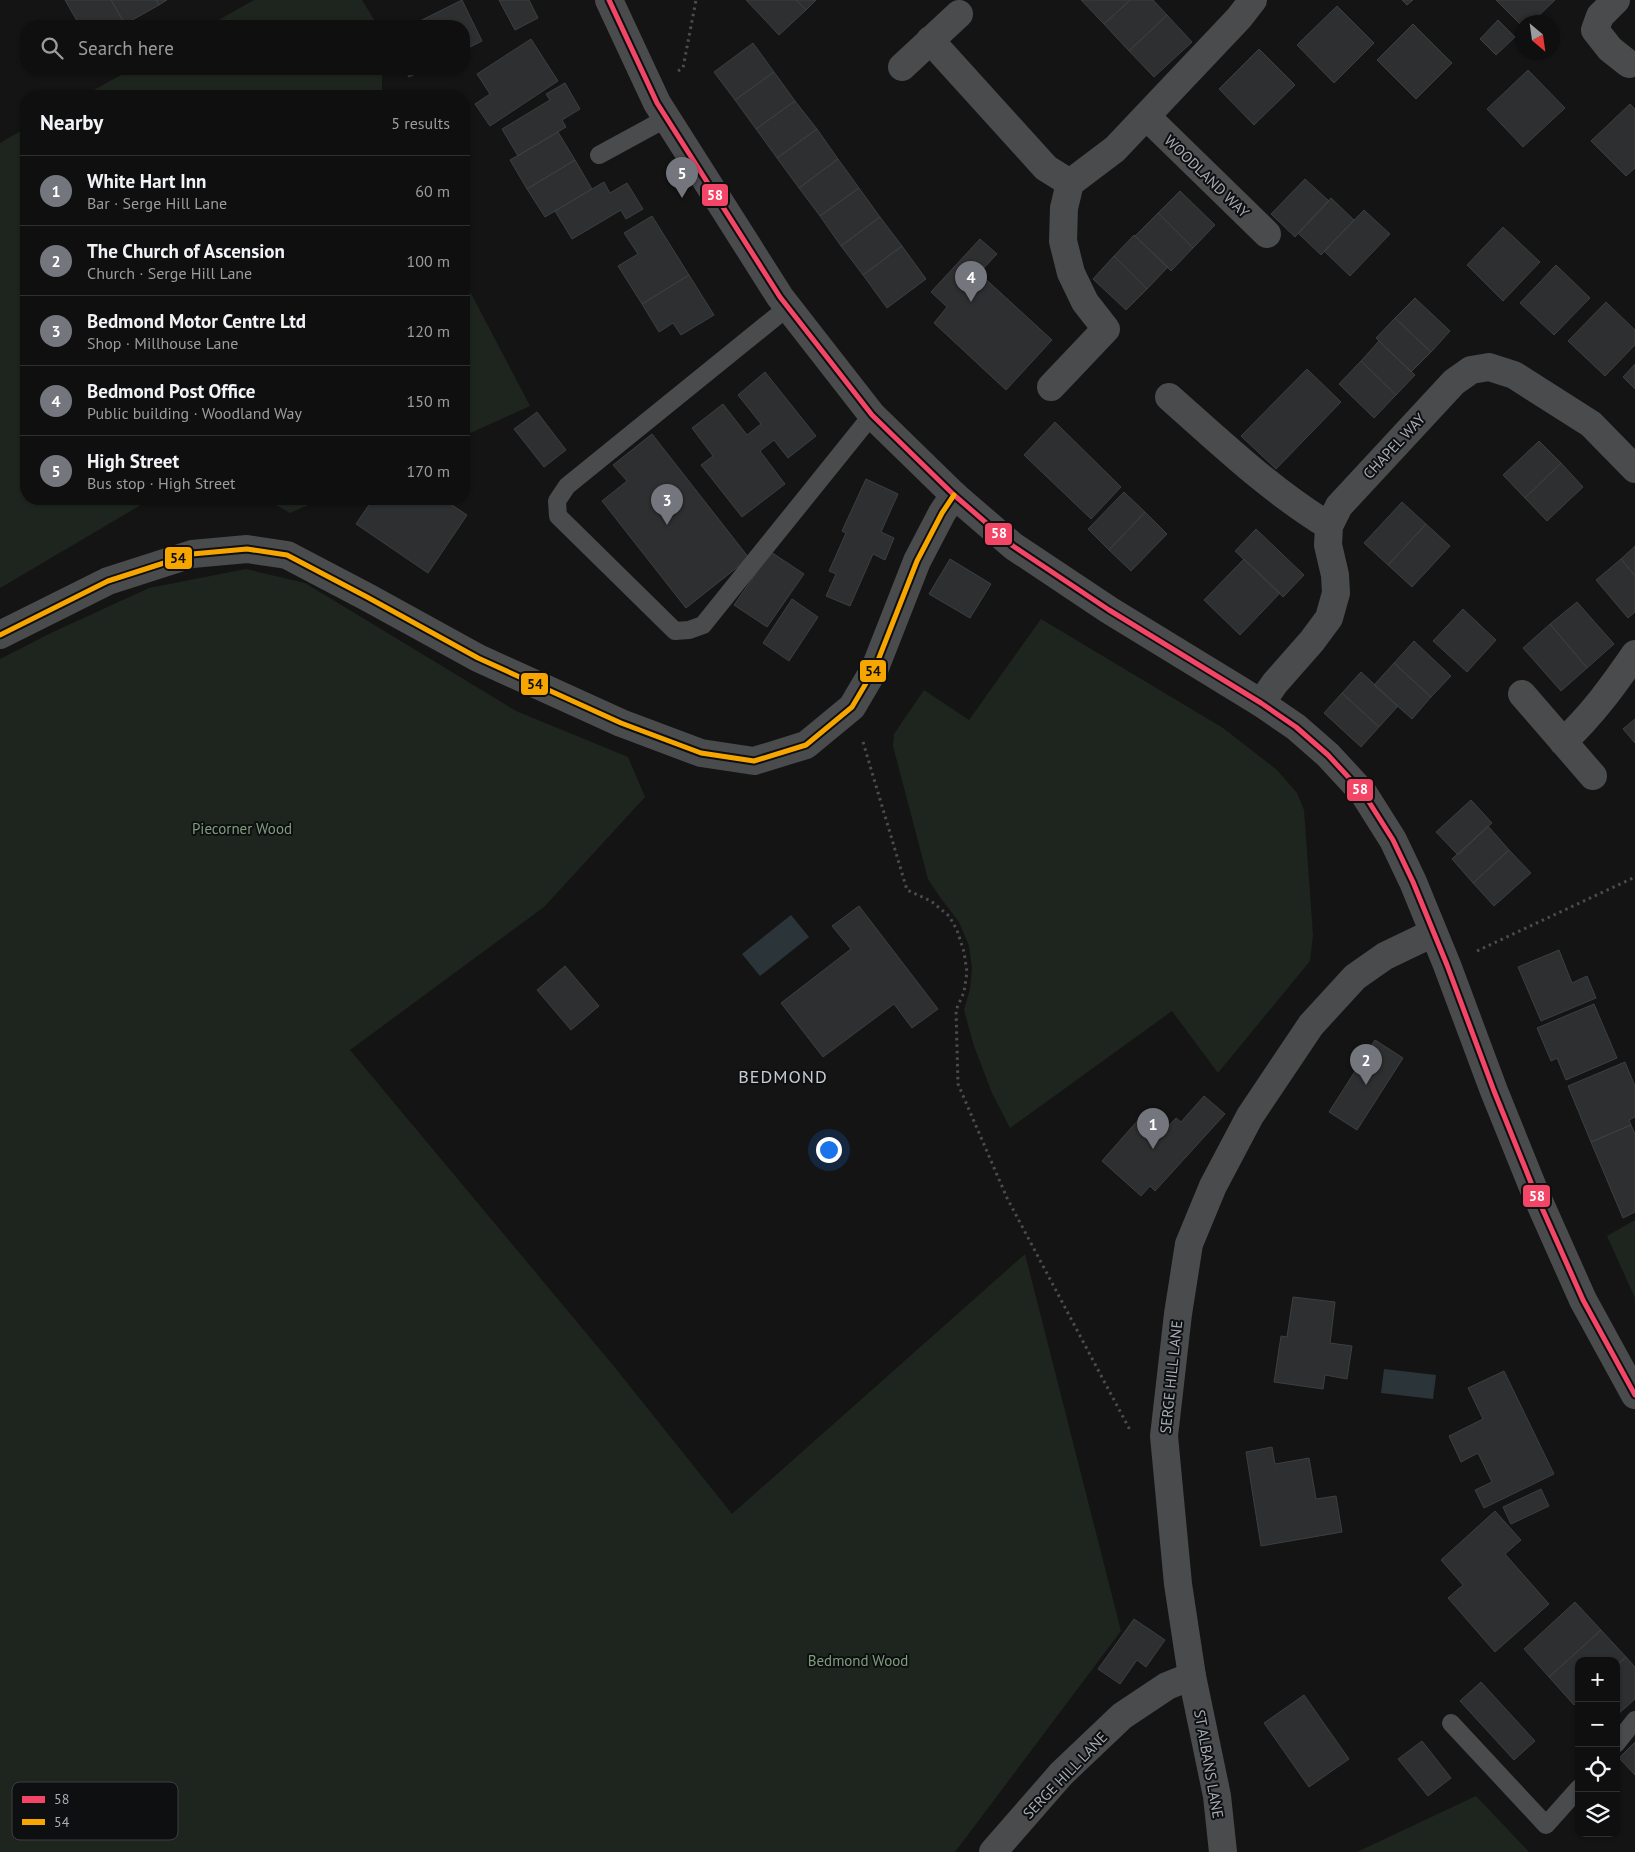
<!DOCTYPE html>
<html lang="en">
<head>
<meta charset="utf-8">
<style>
  :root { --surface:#0f0f0f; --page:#181818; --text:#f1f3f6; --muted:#9b9c9e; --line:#2f2f2f; --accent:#73777d }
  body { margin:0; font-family:"PT Sans",sans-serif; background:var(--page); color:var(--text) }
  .controls { position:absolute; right:15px; bottom:15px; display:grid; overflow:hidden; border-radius:10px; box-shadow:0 1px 4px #0004 }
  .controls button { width:45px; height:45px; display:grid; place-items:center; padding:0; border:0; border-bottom:1px solid var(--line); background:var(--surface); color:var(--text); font:25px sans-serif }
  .compass { position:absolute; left:1515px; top:15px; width:45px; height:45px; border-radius:50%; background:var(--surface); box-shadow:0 1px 4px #0004; rotate:151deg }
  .you { position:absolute; left:828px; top:1149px; width:18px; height:18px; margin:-12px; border:4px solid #fff; border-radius:50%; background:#1a73e8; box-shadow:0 0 0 8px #1a73e833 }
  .badge { display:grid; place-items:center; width:32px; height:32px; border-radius:50%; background:var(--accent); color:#fff; font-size:16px; font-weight:700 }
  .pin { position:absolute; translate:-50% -41px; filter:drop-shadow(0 1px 2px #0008) }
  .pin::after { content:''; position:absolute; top:26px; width:18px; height:15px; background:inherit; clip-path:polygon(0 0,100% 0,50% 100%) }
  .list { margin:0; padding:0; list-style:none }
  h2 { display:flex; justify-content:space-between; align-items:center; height:65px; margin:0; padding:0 20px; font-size:21px }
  h2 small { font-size:16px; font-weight:400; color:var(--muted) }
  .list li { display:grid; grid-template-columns:32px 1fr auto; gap:15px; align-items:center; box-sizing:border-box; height:70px; padding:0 20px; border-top:1px solid var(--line) }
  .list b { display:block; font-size:19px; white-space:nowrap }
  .list p { margin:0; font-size:16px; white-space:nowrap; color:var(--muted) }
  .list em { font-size:16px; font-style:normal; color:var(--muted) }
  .icon { flex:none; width:28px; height:28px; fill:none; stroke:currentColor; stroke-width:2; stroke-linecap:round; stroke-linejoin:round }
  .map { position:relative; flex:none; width:1635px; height:1852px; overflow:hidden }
  .search { position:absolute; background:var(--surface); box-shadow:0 1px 4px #0004; left:20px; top:20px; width:450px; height:55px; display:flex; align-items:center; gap:12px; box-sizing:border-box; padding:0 18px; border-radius:20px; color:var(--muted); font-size:19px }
  .panel { position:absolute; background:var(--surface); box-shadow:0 1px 4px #0004; left:20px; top:90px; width:450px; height:415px; border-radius:20px }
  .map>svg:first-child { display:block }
  .green { fill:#1e251e }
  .water { fill:#2b3539 }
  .building { fill:#2e2f30; stroke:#3c3f40 }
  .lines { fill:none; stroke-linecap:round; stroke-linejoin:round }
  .path { stroke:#4a4c4f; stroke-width:3; stroke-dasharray:2.5 4; stroke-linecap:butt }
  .service { stroke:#494b4d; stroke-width:18 }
  .minor { stroke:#494b4d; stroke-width:28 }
  .tertiary { stroke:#494b4d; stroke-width:28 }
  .bus-1-casing { stroke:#0e0f10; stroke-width:9 }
  .bus-2-casing { stroke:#0e0f10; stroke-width:9 }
  .bus-1 { stroke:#f34667; stroke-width:5 }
  .bus-2 { stroke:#f7a600; stroke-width:5 }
  .labels { text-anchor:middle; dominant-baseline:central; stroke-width:4; stroke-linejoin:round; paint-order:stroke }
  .street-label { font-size:15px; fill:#a6adb5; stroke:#0e0f10 }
  .park-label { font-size:15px; fill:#809f7d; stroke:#0e0f10 }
  .quarter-label { font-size:18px; letter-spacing:1px; fill:#c6cbd1; stroke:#0e0f10 }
  .key { fill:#0e0f10; stroke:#3c3e42; stroke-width:1 }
  .key-label { font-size:14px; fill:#a6adb5 }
  .line-badge { stroke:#0e0f10; stroke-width:2 }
  .badge-label { font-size:14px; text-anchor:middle; font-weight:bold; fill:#fff }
  .pale-badge-label { font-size:14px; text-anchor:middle; font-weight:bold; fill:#111 }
</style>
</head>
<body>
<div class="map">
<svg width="1635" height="1852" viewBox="0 0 1635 1852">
  <rect width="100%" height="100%" fill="#141414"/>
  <path class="green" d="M 254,0 L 362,0 L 378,26 L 208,26 Z
    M 132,69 L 382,69 L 382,96 L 83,96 Z
    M 26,128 L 26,499 L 151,499 L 0,588 L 0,143 Z
    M 464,280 L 530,406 L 464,436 Z
    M 266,499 L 322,499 L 290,513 Z
    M 246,569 L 305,583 L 516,711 L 628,757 L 645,797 L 544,907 L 350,1050 L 612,1364 L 732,1514 L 1025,1254 L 1121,1631 L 955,1852 L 0,1852 L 0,659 L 53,632 L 149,588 Z
    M 1041,619 L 1223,728 L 1277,770 L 1297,793 L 1304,810 L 1313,935 L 1310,961 L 1218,1073 L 1172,1011 L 1010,1128 L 992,1093 L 974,1046 L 964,1010 L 970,989 L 972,968 L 969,946 L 959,922 L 940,897 L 928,879 L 893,746 L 894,734 L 924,690 L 969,720 Z
    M 1635,1220 L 1635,1298 L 1607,1236 Z
    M 1476,1796 L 1529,1852 L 1357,1852 Z"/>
  <path class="water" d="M 791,915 L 809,937 L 760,976 L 742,954 Z
    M 1384,1369 L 1436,1375 L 1433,1399 L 1381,1393 Z"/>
  <path class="building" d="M 65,0 L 111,0 L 125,24 L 122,26 L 80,26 Z
    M 111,0 L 156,0 L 159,5 L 125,24 Z
    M 156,0 L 167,0 L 159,5 Z
    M 462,0 L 482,41 L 464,50 L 464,26 L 410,26 Z
    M 499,0 L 529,0 L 538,18 L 515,30 Z
    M 746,0 L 796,0 L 806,10 L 779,35 Z
    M 796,0 L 816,0 L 806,10 Z
    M 1081,0 L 1130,0 L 1104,24 Z
    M 1130,0 L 1153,0 L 1167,15 L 1129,51 L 1104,24 Z
    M 1402,0 L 1413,0 L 1407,5 Z
    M 1496,0 L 1555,0 L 1532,22 L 1522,22 L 1522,26 Z
    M 1337,6 L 1374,43 L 1334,83 L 1297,45 Z
    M 1167,15 L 1192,42 L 1154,77 L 1129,51 Z
    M 1498,20 L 1515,37 L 1496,55 L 1480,39 Z
    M 1413,24 L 1452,63 L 1416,99 L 1377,60 Z
    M 531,39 L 558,81 L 490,126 L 475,104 L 490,94 L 477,74 Z
    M 753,43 L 774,72 L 735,100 L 714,72 Z
    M 1259,49 L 1295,85 L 1254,125 L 1219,89 Z
    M 405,69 L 426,69 L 409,77 Z
    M 1528,70 L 1565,108 L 1523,147 L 1487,109 Z
    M 774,72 L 795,101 L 756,129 L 735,100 Z
    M 565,83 L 580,109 L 562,120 L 566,127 L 518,156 L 502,129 L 550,100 L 546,94 Z
    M 795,101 L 817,129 L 777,158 L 756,129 Z
    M 1630,104 L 1635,109 L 1635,168 L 1626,176 L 1591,141 Z
    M 817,129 L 838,159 L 799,188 L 777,158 Z
    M 558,132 L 575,160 L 527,189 L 510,160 Z
    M 838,159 L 859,188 L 820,216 L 799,188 Z
    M 575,160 L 592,189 L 545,217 L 527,189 Z
    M 1305,179 L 1329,201 L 1295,237 L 1271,214 Z
    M 604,182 L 610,193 L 627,183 L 643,209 L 626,219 L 621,210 L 572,239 L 555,211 Z
    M 859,188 L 880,217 L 841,246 L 820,216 Z
    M 1180,191 L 1215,225 L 1193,248 L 1158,213 Z
    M 1331,198 L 1354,220 L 1321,255 L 1298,233 Z
    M 1364,210 L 1390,234 L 1350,276 L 1324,251 Z
    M 1158,213 L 1193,248 L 1171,271 L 1135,236 Z
    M 652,216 L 689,275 L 642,304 L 618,266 L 638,254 L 624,233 Z
    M 880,217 L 902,246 L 863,275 L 841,246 Z
    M 1503,227 L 1540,262 L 1503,301 L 1467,265 Z
    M 1134,235 L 1168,267 L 1147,289 L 1114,256 Z
    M 980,239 L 997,254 L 979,273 L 1052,340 L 1006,390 L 934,323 L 947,307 L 931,292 Z
    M 902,246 L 926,279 L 887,308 L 863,275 Z
    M 1114,256 L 1147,289 L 1126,310 L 1093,279 Z
    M 1556,265 L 1590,298 L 1554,335 L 1520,303 Z
    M 689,275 L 714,315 L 681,335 L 673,323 L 659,332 L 642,304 Z
    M 1415,298 L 1450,331 L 1431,352 L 1395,318 Z
    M 1606,302 L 1635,330 L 1635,345 L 1605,376 L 1568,341 Z
    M 1395,318 L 1431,352 L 1411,372 L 1376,338 Z
    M 1379,341 L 1415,375 L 1396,395 L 1361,361 Z
    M 1361,361 L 1396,395 L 1374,418 L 1339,384 Z
    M 1635,364 L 1635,389 L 1623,377 Z
    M 1307,369 L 1341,402 L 1276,469 L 1241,436 Z
    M 765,372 L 816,436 L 788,458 L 774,440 L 760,451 L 785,484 L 742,517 L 701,465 L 713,456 L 692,428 L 723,404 L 747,435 L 761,424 L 738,395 Z
    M 537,412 L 566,450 L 544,467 L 514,429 Z
    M 1055,422 L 1121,487 L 1091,519 L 1024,455 Z
    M 652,434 L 749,558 L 686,608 L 602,501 L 627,481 L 613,465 Z
    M 1539,441 L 1561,463 L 1525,498 L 1503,475 Z
    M 1561,463 L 1583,487 L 1547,521 L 1525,498 Z
    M 866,479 L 898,494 L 881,532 L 894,538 L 885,560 L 873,554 L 850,606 L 826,596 L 836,574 L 829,571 L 846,533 L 842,531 Z
    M 1124,492 L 1145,512 L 1109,550 L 1088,529 Z
    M 373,499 L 443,499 L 467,515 L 428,573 L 356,524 Z
    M 1402,502 L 1426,524 L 1388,565 L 1364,543 Z
    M 1145,512 L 1167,534 L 1131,571 L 1109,550 Z
    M 1426,524 L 1450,546 L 1412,587 L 1388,565 Z
    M 1256,529 L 1304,575 L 1283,597 L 1235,551 Z
    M 1635,546 L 1635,576 L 1621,559 Z
    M 771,552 L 804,574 L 767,627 L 734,605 Z
    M 950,559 L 991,584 L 970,618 L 929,594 Z
    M 1244,559 L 1280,593 L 1240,635 L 1204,600 Z
    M 1621,559 L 1635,576 L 1635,612 L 1628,618 L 1596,580 Z
    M 792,599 L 818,617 L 789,661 L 763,643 Z
    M 1577,602 L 1614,644 L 1587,668 L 1550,624 Z
    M 1463,609 L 1496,640 L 1467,672 L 1433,641 Z
    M 1550,624 L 1587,668 L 1561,691 L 1523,648 Z
    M 1414,641 L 1451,676 L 1431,697 L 1394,663 Z
    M 1394,663 L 1431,697 L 1412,719 L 1374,685 Z
    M 1361,672 L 1398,706 L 1379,727 L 1342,693 Z
    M 1342,693 L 1379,727 L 1361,747 L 1324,713 Z
    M 1635,719 L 1635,743 L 1623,729 Z
    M 1471,800 L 1492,823 L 1458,855 L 1436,832 Z
    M 1488,826 L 1509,850 L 1473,883 L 1452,859 Z
    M 1509,850 L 1531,873 L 1494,906 L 1473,883 Z
    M 859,906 L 938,1009 L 912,1028 L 894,1004 L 823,1057 L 781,1003 L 851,949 L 832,926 Z
    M 1559,950 L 1572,983 L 1587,976 L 1596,998 L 1541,1021 L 1518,967 Z
    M 565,966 L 599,1006 L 571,1030 L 537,990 Z
    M 1594,1004 L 1617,1058 L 1566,1080 L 1557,1058 L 1551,1061 L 1537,1028 Z
    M 1375,1040 L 1403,1058 L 1357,1130 L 1329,1112 Z
    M 1625,1062 L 1635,1086 L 1635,1117 L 1629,1120 L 1631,1125 L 1591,1142 L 1568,1086 Z
    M 1204,1096 L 1225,1114 L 1155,1191 L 1150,1186 L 1141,1196 L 1102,1161 L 1139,1119 L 1158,1137 L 1176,1118 L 1181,1122 Z
    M 1631,1125 L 1635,1134 L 1635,1212 L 1623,1218 L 1591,1142 Z
    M 1293,1297 L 1335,1302 L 1330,1343 L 1352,1346 L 1347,1379 L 1325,1375 L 1323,1389 L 1274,1382 L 1281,1336 L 1287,1337 Z
    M 1504,1371 L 1554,1474 L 1484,1508 L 1475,1490 L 1492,1482 L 1478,1453 L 1461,1462 L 1449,1436 L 1483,1419 L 1468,1388 Z
    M 1272,1447 L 1275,1464 L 1309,1458 L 1316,1499 L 1336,1496 L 1342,1532 L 1261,1546 L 1246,1452 Z
    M 1541,1489 L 1549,1506 L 1511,1524 L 1503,1507 Z
    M 1495,1511 L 1521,1540 L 1505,1554 L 1549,1604 L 1495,1652 L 1448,1598 L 1463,1585 L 1441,1560 Z
    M 1575,1602 L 1601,1630 L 1549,1677 L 1524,1649 Z
    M 1134,1619 L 1165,1640 L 1146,1667 L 1137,1660 L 1120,1684 L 1098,1669 Z
    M 1601,1630 L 1626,1657 L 1616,1666 L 1616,1661 L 1579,1661 L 1579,1700 L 1574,1705 L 1549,1677 Z
    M 1626,1657 L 1635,1667 L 1635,1699 L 1616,1716 L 1616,1666 Z
    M 1481,1682 L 1535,1741 L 1514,1760 L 1460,1701 Z
    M 1304,1695 L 1349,1759 L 1309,1787 L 1264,1723 Z
    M 1422,1741 L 1451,1778 L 1428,1796 L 1398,1759 Z
    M 1635,1742 L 1635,1775 L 1619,1758 Z"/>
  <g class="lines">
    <path class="path" d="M 678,71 L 683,68 L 696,0
      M 863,742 L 907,890 L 931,901 L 949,916 L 957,930 L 964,952 L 967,972 L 964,992 L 956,1010 L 958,1084 L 1007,1198 L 1131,1432
      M 1477,951 L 1635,877"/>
    <path class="service" d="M 599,155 L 667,118
      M 788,307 L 567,486 L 557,501 L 558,516 L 675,631 L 689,630 L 703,625 L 872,415
      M 1451,1723 L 1546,1825 L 1579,1788
      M 1616,1744 L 1635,1720"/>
    <path class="minor" d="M 1616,0 L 1600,16 L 1595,30 L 1610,49 L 1629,64
      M 930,40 L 1046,168 L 1070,183
      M 902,67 L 959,14
      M 1147,117 L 1267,234
      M 1051,387 L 1106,329 L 1085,302 L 1071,273 L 1063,241 L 1064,208 L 1070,183 L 1115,149 L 1239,18 L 1253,0
      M 1169,397 C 1221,443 1270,490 1329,526
      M 0,635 L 108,581 L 192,554 L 247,549 L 287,555 L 367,597 L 478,658 L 621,723 L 701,753 L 754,761 L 806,745 L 852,707 L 875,668 L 917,561 L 942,513 L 954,495
      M 1522,694 L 1593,776
      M 1261,703 L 1275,683 L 1312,641 L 1329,618 L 1336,593 L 1335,575 L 1328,545 L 1329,526 L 1339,506 L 1454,382 L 1471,370 L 1489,367 L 1514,375 L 1591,424 L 1635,469
      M 1563,742 C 1592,715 1613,686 1635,654
      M 993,1852 L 1061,1774 L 1122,1716 L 1167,1686 L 1192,1676"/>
    <path class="tertiary" d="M 609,0 L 657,103 L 780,297 L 872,415 L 954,495 L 1013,546 L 1109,610 L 1261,703 L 1296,727 L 1328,755 L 1364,794 L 1393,840 L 1413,882 L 1447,965 L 1494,1091 L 1534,1190 L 1583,1300 L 1635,1395
      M 1223,1852 L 1217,1796 L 1192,1676 L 1178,1584 L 1164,1436 L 1178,1314 L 1189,1244 L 1213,1186 L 1250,1116 L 1311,1025 L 1355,977 L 1385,956 L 1433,933"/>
    <defs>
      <path id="bus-1" d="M 609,0 L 657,103 L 780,297 L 872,415 L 954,495 L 1013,546 L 1109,610 L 1261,703 L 1296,727 L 1328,755 L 1364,794 L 1393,840 L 1413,882 L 1447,965 L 1494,1091 L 1534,1190 L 1583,1300 L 1635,1395"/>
      <path id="bus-2" d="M 0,635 L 108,581 L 192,554 L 247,549 L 287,555 L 367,597 L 478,658 L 621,723 L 701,753 L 754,761 L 806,745 L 852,707 L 875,668 L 917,561 L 942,513 L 954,495"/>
    </defs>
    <use href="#bus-1" class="bus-1-casing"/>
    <use href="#bus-2" class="bus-2-casing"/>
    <use href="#bus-1" class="bus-1"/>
    <use href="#bus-2" class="bus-2"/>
  </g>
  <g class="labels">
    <g class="street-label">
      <text transform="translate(1207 176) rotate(44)">WOODLAND WAY</text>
      <text transform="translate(1394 446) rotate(-47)">CHAPEL WAY</text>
      <text transform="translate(1171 1377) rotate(-84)">SERGE HILL LANE</text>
      <text transform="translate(1209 1764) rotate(80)">ST ALBANS LANE</text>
      <text transform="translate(1065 1775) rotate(-46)">SERGE HILL LANE</text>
    </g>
    <g class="park-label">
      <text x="242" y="828">Piecorner Wood</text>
      <text x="858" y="1660">Bedmond Wood</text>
    </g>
    <g class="quarter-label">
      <text x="783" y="1076">BEDMOND</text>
    </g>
  </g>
  <rect x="12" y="1782" width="166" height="58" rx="8" class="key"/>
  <rect x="22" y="1796" width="23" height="7" fill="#f34667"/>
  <rect x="22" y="1819" width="23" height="6" fill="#f7a600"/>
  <g class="key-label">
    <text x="54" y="1804">58</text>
    <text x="54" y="1827">54</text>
  </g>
  <g class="line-badge">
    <rect x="701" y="183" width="28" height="24" rx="5" fill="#f34667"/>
    <rect x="984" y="522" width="29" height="24" rx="5" fill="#f34667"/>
    <rect x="164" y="546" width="29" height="24" rx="5" fill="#f7a600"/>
    <rect x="859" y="659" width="28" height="24" rx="5" fill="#f7a600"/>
    <rect x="520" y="672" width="29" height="24" rx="5" fill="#f7a600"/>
    <rect x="1346" y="778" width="28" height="24" rx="5" fill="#f34667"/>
    <rect x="1522" y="1184" width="29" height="24" rx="5" fill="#f34667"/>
  </g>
  <g class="badge-label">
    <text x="715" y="200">58</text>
    <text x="999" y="538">58</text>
    <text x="1360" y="794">58</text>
    <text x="1537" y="1201">58</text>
  </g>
  <g class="pale-badge-label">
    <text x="178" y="563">54</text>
    <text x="873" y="676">54</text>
    <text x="535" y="689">54</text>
  </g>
</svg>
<div class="controls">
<button>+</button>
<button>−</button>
<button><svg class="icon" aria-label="locate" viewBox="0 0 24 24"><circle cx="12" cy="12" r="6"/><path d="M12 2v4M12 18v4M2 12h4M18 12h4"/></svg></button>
<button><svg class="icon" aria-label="layers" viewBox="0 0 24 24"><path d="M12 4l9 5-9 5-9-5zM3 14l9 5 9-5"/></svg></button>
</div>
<svg class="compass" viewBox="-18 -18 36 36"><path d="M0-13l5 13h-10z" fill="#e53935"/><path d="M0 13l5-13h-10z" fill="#9b9c9e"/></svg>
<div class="you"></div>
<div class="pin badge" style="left:1153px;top:1149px">1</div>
<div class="pin badge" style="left:1366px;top:1085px">2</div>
<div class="pin badge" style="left:667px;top:525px">3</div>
<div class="pin badge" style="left:971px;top:302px">4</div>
<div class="pin badge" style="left:682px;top:198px">5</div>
<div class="search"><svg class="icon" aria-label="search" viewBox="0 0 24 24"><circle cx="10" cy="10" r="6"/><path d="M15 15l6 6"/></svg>Search here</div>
<section class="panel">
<h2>Nearby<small>5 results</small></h2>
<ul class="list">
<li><span class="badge">1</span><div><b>White Hart Inn</b><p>Bar · Serge Hill Lane</p></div><em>60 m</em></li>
<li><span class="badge">2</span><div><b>The Church of Ascension</b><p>Church · Serge Hill Lane</p></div><em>100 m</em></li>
<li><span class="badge">3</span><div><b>Bedmond Motor Centre Ltd</b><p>Shop · Millhouse Lane</p></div><em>120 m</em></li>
<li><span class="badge">4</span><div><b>Bedmond Post Office</b><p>Public building · Woodland Way</p></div><em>150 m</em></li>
<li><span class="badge">5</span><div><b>High Street</b><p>Bus stop · High Street</p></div><em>170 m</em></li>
</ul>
</section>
</div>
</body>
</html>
